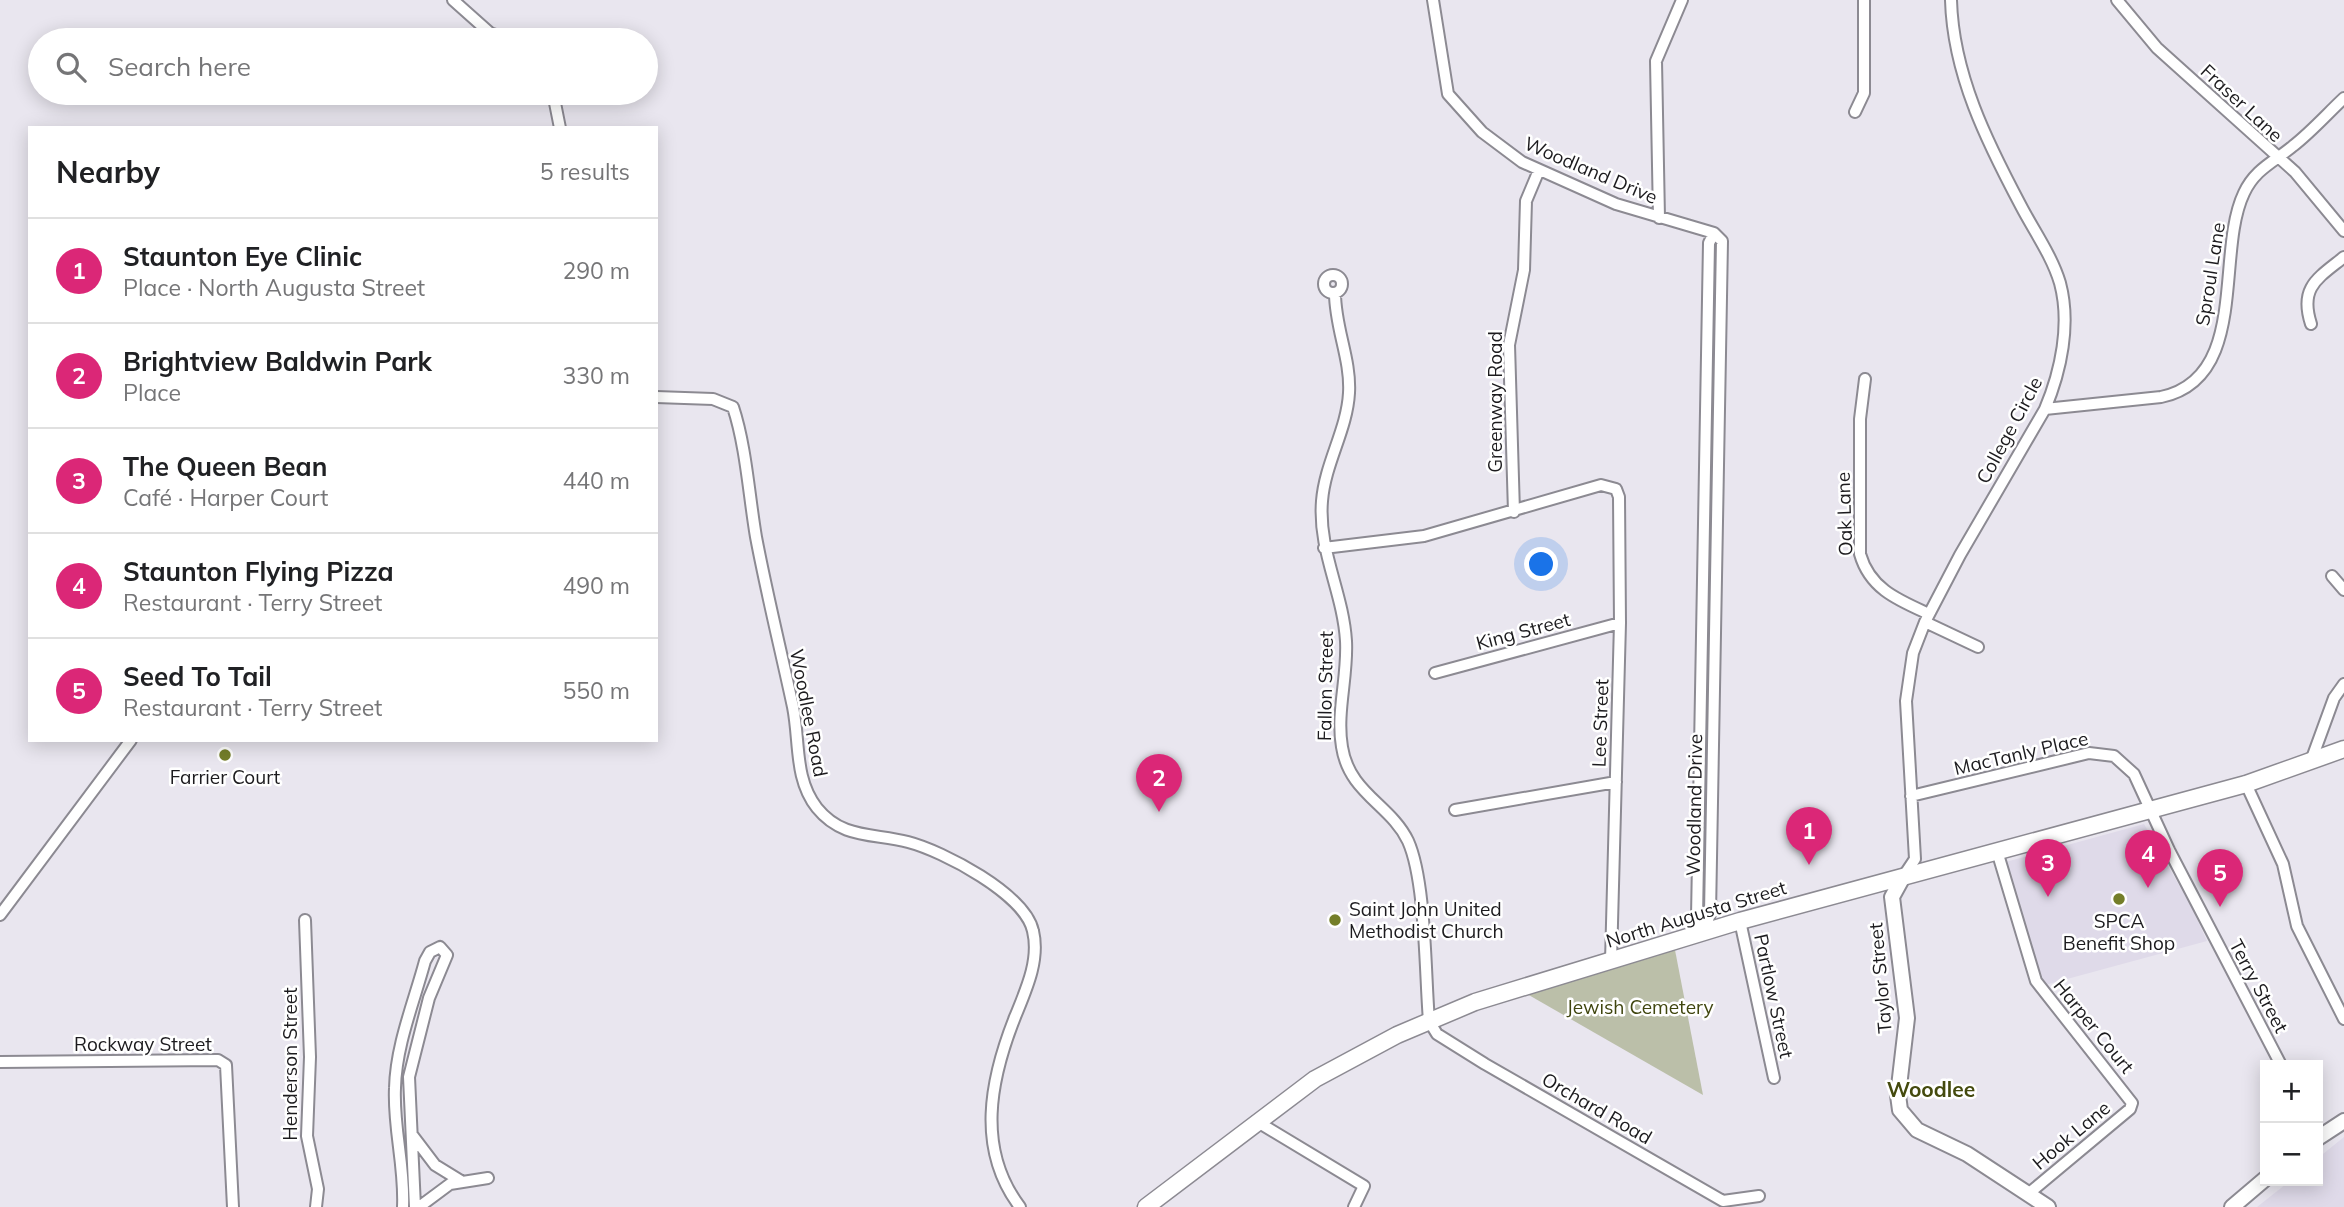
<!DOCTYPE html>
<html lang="en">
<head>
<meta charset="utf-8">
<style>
  :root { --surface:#fff; --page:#f2f2f2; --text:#202124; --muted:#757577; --line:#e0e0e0; --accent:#db2777 }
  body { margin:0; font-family:Mulish,sans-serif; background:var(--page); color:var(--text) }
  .controls { position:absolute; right:21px; bottom:21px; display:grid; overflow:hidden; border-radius:0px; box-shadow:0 4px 18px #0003 }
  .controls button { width:63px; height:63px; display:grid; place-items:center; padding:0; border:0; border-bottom:2px solid var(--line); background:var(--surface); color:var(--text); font:35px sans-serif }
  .you { position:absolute; left:1542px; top:565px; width:24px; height:24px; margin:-18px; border:5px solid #fff; border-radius:50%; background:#1a73e8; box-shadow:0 0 0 10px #1a73e833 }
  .badge { display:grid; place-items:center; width:46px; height:46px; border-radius:50%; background:var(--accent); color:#fff; font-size:23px; font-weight:700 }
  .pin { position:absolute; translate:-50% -58px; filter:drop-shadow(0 2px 4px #0008) }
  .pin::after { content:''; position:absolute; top:37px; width:24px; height:21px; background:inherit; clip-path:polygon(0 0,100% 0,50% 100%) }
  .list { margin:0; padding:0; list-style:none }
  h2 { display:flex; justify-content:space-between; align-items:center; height:91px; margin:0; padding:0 28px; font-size:30px }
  h2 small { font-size:23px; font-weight:400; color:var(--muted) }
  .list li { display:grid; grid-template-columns:46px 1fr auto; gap:21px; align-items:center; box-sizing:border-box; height:105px; padding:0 28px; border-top:2px solid var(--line) }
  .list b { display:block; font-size:26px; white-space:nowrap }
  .list p { margin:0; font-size:23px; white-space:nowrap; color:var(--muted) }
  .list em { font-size:23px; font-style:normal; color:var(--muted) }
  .icon { flex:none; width:38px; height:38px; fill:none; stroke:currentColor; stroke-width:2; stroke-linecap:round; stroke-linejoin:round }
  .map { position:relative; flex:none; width:2344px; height:1207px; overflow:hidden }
  .search { position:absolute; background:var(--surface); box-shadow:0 4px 18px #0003; left:28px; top:28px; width:630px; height:77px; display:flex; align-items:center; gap:18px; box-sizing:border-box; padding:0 24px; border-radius:38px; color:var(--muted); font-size:26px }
  .panel { position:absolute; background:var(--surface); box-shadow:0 4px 18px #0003; left:28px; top:126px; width:630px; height:616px; border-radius:0px }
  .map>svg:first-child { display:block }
  .built { fill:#dfdae9 }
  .green { fill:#bbbfa9 }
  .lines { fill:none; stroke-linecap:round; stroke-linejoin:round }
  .minor-casing { stroke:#8c8a92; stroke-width:14 }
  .tertiary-casing { stroke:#8c8a92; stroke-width:18 }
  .secondary-casing { stroke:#8c8a92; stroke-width:19 }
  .minor { stroke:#fff; stroke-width:10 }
  .tertiary { stroke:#fff; stroke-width:14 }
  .secondary { stroke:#fff; stroke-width:16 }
  .poi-dot { fill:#747e29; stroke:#fff; stroke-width:2.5 }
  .labels { text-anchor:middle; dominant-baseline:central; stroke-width:5; stroke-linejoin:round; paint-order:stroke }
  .street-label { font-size:19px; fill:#1c1b1e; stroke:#fff }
  .poi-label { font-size:19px; fill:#1c1b1e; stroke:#fff }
  .park-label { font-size:19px; fill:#3f450e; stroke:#fff }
  .neighbourhood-label { font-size:21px; font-weight:bold; fill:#444a0e; stroke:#fff }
</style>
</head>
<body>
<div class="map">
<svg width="2344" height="1207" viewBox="0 0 2344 1207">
  <rect width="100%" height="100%" fill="#e9e6ef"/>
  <path class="built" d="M 2144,824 L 2191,906 L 2207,941 L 2045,985 L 2002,863 Z
    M 2344,1137 L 2344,1207 L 2257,1207 L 2290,1181 L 2318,1181 L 2318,1158 Z"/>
  <path class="green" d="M 1675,950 L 1703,1095 L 1527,994 Z"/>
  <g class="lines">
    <defs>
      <path id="minor" d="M 453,0 L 490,33 L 510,40
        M 1433,0 L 1448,94 L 1482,132 L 1522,162 L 1616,204 L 1714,233 L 1722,241 L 1710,914 L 1704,932
        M 2117,0 L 2157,48 L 2295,172 L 2344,231
        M 553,93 L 560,128
        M 1855,112 L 1864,93 L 1864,0
        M 1659,218 L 1656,61 L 1682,0
        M1324 284a9 9 0 1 1 18 0a9 9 0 1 1-18 0Z
        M 1335,293 C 1335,328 1351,359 1349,393 C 1347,430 1325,463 1322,501 C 1318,551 1343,592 1346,641 C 1348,676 1336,713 1342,747 C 1349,793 1391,805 1408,841 C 1426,881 1425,974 1429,1021 L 1437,1034 L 1485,1064 L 1723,1201 L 1759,1196
        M 2311,324 C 2299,287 2318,278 2344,257
        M 1865,379 L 1860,419 L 1860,554 C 1870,589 1898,600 1929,614
        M 656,397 L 713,399 L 733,407 C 746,446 749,496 756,537 C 767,595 781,651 793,707 C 800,742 794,779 817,808 C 842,839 873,833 908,842 C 943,851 1025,894 1033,931 C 1040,960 1026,990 1015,1017 C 990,1080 976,1149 1020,1207
        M 2045,409 L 2161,397 C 2250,378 2215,253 2244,193 C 2255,169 2274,162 2293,146 C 2311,132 2327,114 2344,98
        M 1514,512 L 1509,345 L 1524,270 L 1526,201 L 1539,170
        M 1324,548 L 1424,536 L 1601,485 L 1616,489 L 1619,497 L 1620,623 L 1611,961
        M 2332,576 L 2344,590
        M 1925,622 L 1978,647
        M 1435,673 L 1620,623
        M 2311,761 L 2334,698 L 2344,684
        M 2246,784 L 2283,864 L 2297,926 L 2344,1019
        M 1911,796 L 2089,753 L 2114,756 L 2134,774 L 2169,850 L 2281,1065
        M 1455,810 L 1616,782
        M 1997,851 L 2036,981 L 2132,1103 L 2130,1109 L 2028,1194
        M 1903,877 L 1915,859 L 1906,701 L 1913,653 L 1925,622 L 1960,555 L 2045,409 C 2061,371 2071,324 2060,283 C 2052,256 2034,231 2021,206 C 1987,142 1953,74 1951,0
        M 0,915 L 131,740
        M 305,920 L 310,1057 L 307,1136 L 318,1189 L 316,1207
        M 1740,921 L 1774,1078
        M 1704,932 L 1697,917 L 1709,243 L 1714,233
        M 0,1062 L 218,1060 L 226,1065 L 233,1207
        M 1256,1121 L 1364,1186 L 1354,1207
        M 413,1136 L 435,1165 L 461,1181
        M 403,1207 C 405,1166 393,1128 395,1088 C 396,1045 414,1002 425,961 L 430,952 L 440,947 L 447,955 L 429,998 L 409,1077 L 415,1207
        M 419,1207 L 450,1184 L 488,1178"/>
      <path id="tertiary" d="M 1903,877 L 1892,897 L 1907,1018 L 1898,1095 L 1900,1110 L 1917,1130 L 1967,1154 L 2048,1207
        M 2318,1138 L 2344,1121
        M 2232,1207 L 2265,1179"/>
      <path id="secondary" d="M 1146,1207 L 1315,1079 L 1397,1035 L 1475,1002 L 1740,921 L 2246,784 L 2344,749"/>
    </defs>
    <use href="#minor" class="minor-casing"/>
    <use href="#tertiary" class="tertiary-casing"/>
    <use href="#secondary" class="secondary-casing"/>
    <use href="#minor" class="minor"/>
    <use href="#tertiary" class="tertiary"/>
    <use href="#secondary" class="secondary"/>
  </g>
  <g class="poi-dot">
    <circle cx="225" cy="755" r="7"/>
    <circle cx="2119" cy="899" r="7"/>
    <circle cx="1335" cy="920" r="7"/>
  </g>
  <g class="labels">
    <g class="street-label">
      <text transform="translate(2242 103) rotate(43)">Fraser Lane</text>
      <text transform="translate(1591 170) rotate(23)">Woodland Drive</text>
      <text transform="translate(2210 274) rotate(-81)">Sproul Lane</text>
      <text transform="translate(1495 402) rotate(-90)">Greenway Road</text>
      <text transform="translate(2009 430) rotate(-62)">College Circle</text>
      <text transform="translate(1844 514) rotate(-92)">Oak Lane</text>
      <text transform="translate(1523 631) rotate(-15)">King Street</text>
      <text transform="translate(1325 686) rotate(-89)">Fallon Street</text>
      <text transform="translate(809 713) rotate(79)">Woodlee Road</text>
      <text transform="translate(1600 723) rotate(-88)">Lee Street</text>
      <text transform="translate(2021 753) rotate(-13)">MacTanly Place</text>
      <text transform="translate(1694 805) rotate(-89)">Woodland Drive</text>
      <text transform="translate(1696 914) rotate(-17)">North Augusta Street</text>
      <text transform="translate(1880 978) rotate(-95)">Taylor Street</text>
      <text transform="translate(2259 986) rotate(62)">Terry Street</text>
      <text transform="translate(1774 996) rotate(78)">Partlow Street</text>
      <text transform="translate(2094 1026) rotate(51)">Harper Court</text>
      <text x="143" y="1044">Rockway Street</text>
      <text transform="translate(290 1064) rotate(-90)">Henderson Street</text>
      <text transform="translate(1597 1108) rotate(30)">Orchard Road</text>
      <text transform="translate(2071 1135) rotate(-40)">Hook Lane</text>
    </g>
    <g class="poi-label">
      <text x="225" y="777">Farrier Court</text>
      <text x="1349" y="909" text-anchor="start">Saint John United<tspan x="1349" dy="22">Methodist Church</tspan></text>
      <text x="2119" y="921">SPCA<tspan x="2119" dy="22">Benefit Shop</tspan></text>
    </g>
    <g class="park-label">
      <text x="1640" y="1007">Jewish Cemetery</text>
    </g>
    <g class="neighbourhood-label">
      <text x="1931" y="1089">Woodlee</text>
    </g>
  </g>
</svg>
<div class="controls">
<button>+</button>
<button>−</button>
</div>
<div class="you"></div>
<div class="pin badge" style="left:1809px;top:865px">1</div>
<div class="pin badge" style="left:1159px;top:812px">2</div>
<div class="pin badge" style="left:2048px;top:897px">3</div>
<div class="pin badge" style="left:2148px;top:888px">4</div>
<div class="pin badge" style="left:2220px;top:907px">5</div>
<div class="search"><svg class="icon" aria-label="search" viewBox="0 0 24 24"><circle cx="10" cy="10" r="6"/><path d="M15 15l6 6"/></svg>Search here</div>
<section class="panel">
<h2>Nearby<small>5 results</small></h2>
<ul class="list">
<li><span class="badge">1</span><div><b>Staunton Eye Clinic</b><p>Place · North Augusta Street</p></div><em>290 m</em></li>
<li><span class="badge">2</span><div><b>Brightview Baldwin Park</b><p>Place</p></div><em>330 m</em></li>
<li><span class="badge">3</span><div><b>The Queen Bean</b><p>Café · Harper Court</p></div><em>440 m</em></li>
<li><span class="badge">4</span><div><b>Staunton Flying Pizza</b><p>Restaurant · Terry Street</p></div><em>490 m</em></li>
<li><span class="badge">5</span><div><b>Seed To Tail</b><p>Restaurant · Terry Street</p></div><em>550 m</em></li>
</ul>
</section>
</div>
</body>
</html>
